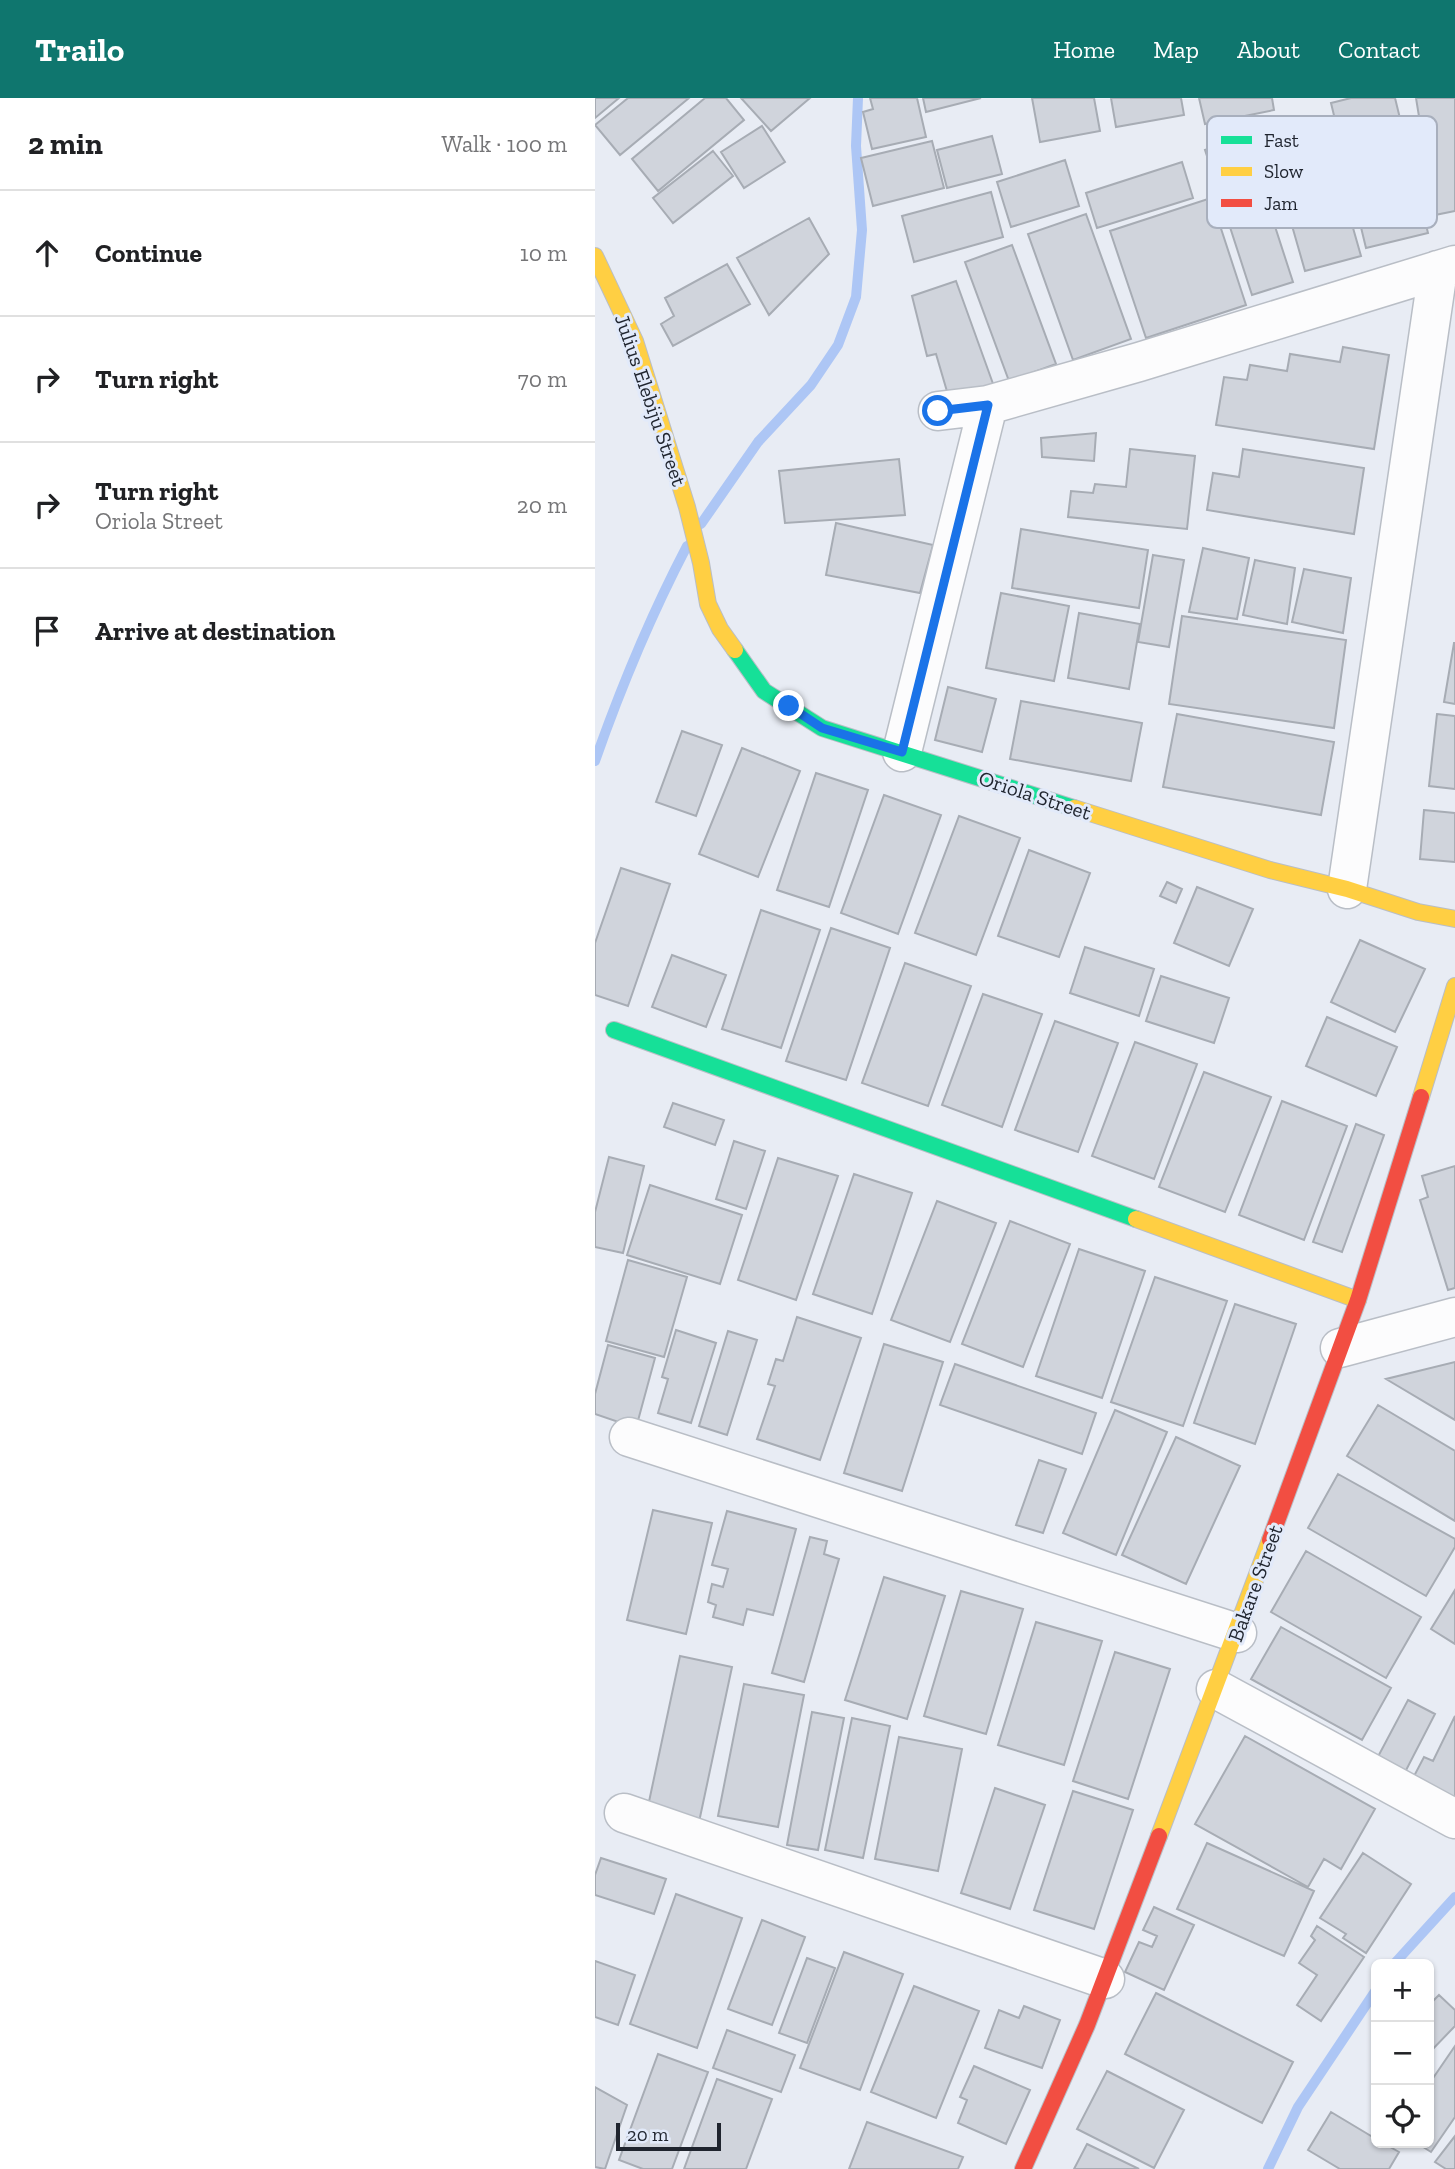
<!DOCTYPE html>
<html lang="en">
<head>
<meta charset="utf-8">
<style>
  :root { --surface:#fff; --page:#f6f6f6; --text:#202124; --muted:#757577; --line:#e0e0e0; --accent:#0f766e }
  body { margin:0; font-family:"Zilla Slab",serif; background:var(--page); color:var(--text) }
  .controls { position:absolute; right:21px; bottom:21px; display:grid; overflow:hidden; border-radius:10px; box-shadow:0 2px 5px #0004 }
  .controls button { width:63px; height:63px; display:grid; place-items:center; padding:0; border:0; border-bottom:2px solid var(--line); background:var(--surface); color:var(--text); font:35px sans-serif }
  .scale { position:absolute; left:21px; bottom:18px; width:105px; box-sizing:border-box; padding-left:7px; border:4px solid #1f242e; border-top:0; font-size:19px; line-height:24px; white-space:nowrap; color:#1f242e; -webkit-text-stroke:5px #e2eafa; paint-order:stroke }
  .stop { position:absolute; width:21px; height:21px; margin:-16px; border:5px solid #1a73e8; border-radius:50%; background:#fff }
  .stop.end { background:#1a73e8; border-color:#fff; box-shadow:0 2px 7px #0008 }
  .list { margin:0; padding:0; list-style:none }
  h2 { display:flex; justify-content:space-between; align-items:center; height:91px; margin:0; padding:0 28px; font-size:30px }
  h2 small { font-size:23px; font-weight:400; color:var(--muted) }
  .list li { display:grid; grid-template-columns:46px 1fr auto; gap:21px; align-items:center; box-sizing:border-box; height:126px; padding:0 28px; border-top:2px solid var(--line) }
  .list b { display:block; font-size:26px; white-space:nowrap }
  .list p { margin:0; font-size:23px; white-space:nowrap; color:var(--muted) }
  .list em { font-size:23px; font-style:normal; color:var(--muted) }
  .icon { flex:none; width:38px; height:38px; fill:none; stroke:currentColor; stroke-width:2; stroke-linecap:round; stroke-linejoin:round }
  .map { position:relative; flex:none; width:860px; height:2071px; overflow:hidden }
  header { display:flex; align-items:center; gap:42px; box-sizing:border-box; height:98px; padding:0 35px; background:var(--accent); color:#fff }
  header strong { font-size:33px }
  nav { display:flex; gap:38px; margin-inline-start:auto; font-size:24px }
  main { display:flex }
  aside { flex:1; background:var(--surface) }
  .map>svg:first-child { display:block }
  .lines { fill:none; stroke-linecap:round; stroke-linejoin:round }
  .stream { stroke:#adc6f5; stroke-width:10 }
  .building { fill:#d0d4dc; stroke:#a7acb4; stroke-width:2 }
  .street-casing { stroke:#b9bec6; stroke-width:41 }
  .fast-casing { stroke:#b9bec6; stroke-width:18 }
  .slow-casing { stroke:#b9bec6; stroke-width:18 }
  .jam-casing { stroke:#b9bec6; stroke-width:18 }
  .street { stroke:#fcfcfd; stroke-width:38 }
  .fast { stroke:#16e098; stroke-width:16 }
  .slow { stroke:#ffcf43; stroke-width:16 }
  .jam { stroke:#f24e42; stroke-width:16 }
  .route { stroke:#1a73e8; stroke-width:9 }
  .labels { text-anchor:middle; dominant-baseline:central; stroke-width:6; stroke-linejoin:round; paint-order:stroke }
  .street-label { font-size:21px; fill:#1f242e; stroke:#e2eafa }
  .key { fill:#e2eafa; stroke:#a8afbd; stroke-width:2 }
  .key-label { font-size:19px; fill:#1f242e }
</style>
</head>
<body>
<header>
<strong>Trailo</strong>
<nav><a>Home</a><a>Map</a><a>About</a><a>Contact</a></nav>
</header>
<main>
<aside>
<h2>2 min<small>Walk · 100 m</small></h2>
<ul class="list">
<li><svg class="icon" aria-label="ahead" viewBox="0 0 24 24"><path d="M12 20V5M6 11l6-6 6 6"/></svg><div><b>Continue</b></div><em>10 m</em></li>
<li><svg class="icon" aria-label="right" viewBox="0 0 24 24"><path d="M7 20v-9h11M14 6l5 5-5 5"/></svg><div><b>Turn right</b></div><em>70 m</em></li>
<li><svg class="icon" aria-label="right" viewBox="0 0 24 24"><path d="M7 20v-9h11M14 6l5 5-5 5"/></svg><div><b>Turn right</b><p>Oriola Street</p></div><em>20 m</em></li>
<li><svg class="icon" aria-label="arrive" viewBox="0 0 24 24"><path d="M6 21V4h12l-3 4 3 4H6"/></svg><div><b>Arrive at destination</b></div></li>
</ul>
</aside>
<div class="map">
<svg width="860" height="2071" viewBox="0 0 860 2071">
  <rect width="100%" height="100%" fill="#e8ecf4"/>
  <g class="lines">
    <path class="stream" d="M 106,426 L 163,344 L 216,287 L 243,247 L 261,199 L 267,132 L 261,48 L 263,0
      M 0,663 C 26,589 56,517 92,448
      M 799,1866 L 860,1799
      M 673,2071 L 703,2009 L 781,1892"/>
  </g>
  <path class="building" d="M 0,0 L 24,0 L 0,20 Z
    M 33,0 L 94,0 L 25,57 L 0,27 Z
    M 110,0 L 131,0 L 149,22 L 63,93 L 37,61 Z
    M 146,0 L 215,0 L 176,33 Z
    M 275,0 L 322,0 L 331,39 L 277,51 L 268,14 L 278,11 Z
    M 328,0 L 386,0 L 331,14 Z
    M 437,0 L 499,0 L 505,33 L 445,44 Z
    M 516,0 L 586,0 L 589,17 L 521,29 Z
    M 604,0 L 677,0 L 679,12 L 610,26 Z
    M 756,0 L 800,0 L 833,135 L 771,150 L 736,5 Z
    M 821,0 L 860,0 L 860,113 L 840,117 Z
    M 167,28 L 190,64 L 149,90 L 126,54 Z
    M 397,38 L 407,76 L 352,90 L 342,52 Z
    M 651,39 L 698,184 L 657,197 L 610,52 Z
    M 733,42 L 766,158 L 710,173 L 677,58 Z
    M 337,43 L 349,90 L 278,108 L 266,60 Z
    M 118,53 L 138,78 L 78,125 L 58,100 Z
    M 470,62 L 484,108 L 416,129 L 402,84 Z
    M 587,64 L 598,100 L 502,130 L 491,95 Z
    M 396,94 L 408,139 L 319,164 L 307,118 Z
    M 616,100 L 651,207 L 551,240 L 515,133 Z
    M 491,116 L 536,241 L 478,262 L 433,136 Z
    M 214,120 L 234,156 L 174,217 L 142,160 Z
    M 417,147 L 461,266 L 414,283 L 370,164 Z
    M 132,166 L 155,206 L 78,248 L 66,226 L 79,218 L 70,200 Z
    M 361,183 L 401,294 L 356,307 L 341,256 L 332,258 L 317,198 Z
    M 748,249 L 794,257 L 779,351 L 621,327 L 629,279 L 652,282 L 655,267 L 692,273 L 695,256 L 745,264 Z
    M 501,335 L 499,363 L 447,359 L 446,340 Z
    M 535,351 L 600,358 L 592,431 L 473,419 L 476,393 L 498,395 L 500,386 L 531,389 Z
    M 648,351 L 769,370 L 759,436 L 612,412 L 618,375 L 644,379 Z
    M 304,361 L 310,417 L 190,425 L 184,373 Z
    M 241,425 L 338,447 L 325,495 L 231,477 Z
    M 426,431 L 553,452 L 544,510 L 417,490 Z
    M 608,450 L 654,460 L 642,521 L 594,514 Z
    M 558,457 L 589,462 L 574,549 L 543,544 Z
    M 660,462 L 700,470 L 692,526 L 648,517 Z
    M 709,471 L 756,480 L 748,535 L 697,524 Z
    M 406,495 L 474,508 L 459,583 L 391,570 Z
    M 484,515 L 545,526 L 534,591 L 473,580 Z
    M 587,518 L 751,542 L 739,630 L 574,606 Z
    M 859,545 L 860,545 L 860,606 L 849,604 Z
    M 353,589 L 401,601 L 387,654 L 340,642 Z
    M 426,603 L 547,625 L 536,683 L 415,661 Z
    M 582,616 L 739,644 L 726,717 L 568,689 Z
    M 842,616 L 860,618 L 860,691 L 834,688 Z
    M 87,633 L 127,647 L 101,718 L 61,704 Z
    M 147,650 L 205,673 L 163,779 L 104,756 Z
    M 221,675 L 273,692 L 234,809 L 182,792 Z
    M 289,697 L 346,717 L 303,836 L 246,815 Z
    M 829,712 L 860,715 L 860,764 L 825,761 Z
    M 364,718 L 425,740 L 381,857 L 320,835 Z
    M 434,752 L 495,775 L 464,859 L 403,838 Z
    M 26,770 L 75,786 L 33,908 L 0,897 L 0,845 Z
    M 572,784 L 587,791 L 581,805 L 565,798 Z
    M 602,789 L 658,811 L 634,868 L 579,845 Z
    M 166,812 L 225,832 L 186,950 L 127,931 Z
    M 236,830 L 295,850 L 251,982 L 191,963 Z
    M 765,842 L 830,871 L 800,934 L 736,904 Z
    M 490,849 L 559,871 L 544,918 L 475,895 Z
    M 77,857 L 131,877 L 111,929 L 57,909 Z
    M 310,865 L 376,888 L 333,1008 L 267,985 Z
    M 566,878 L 634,900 L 619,945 L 551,923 Z
    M 388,896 L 447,916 L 407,1029 L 347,1007 Z
    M 732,919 L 802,949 L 781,998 L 711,968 Z
    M 460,923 L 523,945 L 483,1054 L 420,1032 Z
    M 540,944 L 602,966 L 559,1081 L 497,1058 Z
    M 609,974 L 676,999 L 630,1114 L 564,1089 Z
    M 687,1003 L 752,1028 L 709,1142 L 644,1117 Z
    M 78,1005 L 129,1022 L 120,1047 L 69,1029 Z
    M 761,1026 L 789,1037 L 747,1154 L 718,1144 Z
    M 139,1043 L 170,1053 L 151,1111 L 121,1101 Z
    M 14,1059 L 49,1068 L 28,1155 L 0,1149 L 0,1114 Z
    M 183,1060 L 243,1078 L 201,1202 L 143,1182 Z
    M 860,1068 L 860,1190 L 853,1192 L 825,1102 L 833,1099 L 827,1078 Z
    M 259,1076 L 317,1095 L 277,1216 L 218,1196 Z
    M 55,1087 L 147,1117 L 125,1186 L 32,1157 Z
    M 342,1103 L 401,1125 L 355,1244 L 296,1222 Z
    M 415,1123 L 475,1146 L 428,1269 L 367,1246 Z
    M 484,1151 L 550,1173 L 507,1300 L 441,1278 Z
    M 33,1162 L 92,1179 L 69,1259 L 11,1243 Z
    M 560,1179 L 632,1203 L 588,1328 L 516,1304 Z
    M 640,1206 L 701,1226 L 660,1346 L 599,1325 Z
    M 202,1219 L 266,1240 L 225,1362 L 162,1341 L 180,1288 L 173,1286 L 181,1261 L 188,1263 Z
    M 81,1232 L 121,1245 L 96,1325 L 63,1315 L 73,1281 L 67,1279 Z
    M 133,1233 L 162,1242 L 132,1337 L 104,1328 Z
    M 289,1246 L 348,1264 L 307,1393 L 249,1375 Z
    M 13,1247 L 60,1260 L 41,1330 L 0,1316 L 0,1296 Z
    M 860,1264 L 860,1322 L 791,1281 Z
    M 360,1266 L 501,1315 L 487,1356 L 345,1307 Z
    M 783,1307 L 860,1353 L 860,1423 L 752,1358 Z
    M 520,1312 L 572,1334 L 521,1457 L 468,1435 Z
    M 581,1339 L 645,1368 L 591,1486 L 527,1457 Z
    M 444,1362 L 471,1371 L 448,1435 L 421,1427 Z
    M 743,1376 L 860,1441 L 860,1449 L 831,1498 L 713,1430 Z
    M 58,1412 L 117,1425 L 91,1536 L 32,1522 Z
    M 132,1413 L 201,1431 L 178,1517 L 152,1511 L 148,1527 L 118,1519 L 121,1507 L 113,1504 L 117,1486 L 128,1489 L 133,1471 L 117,1467 Z
    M 215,1439 L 232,1443 L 229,1456 L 244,1461 L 209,1584 L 177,1575 Z
    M 711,1453 L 826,1519 L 791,1580 L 676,1514 Z
    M 289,1479 L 350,1498 L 312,1621 L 250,1602 Z
    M 860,1492 L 860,1546 L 836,1531 Z
    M 366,1493 L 428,1511 L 391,1636 L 329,1618 Z
    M 441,1524 L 507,1543 L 469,1667 L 403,1647 Z
    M 686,1529 L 796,1590 L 767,1642 L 656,1581 Z
    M 520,1554 L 575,1571 L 533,1701 L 478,1683 Z
    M 85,1558 L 137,1569 L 104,1724 L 52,1713 Z
    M 149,1586 L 209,1597 L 183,1729 L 123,1718 Z
    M 813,1602 L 840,1616 L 806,1682 L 778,1668 Z
    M 217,1614 L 249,1620 L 223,1752 L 192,1747 Z
    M 860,1618 L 860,1701 L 818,1680 L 829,1659 L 838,1663 Z
    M 257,1620 L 295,1628 L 268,1760 L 230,1752 Z
    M 650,1638 L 780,1711 L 746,1771 L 729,1761 L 713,1789 L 600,1726 Z
    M 304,1639 L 367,1651 L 343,1773 L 280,1761 Z
    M 400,1690 L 450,1707 L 415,1811 L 366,1795 Z
    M 478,1693 L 538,1712 L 499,1831 L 439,1812 Z
    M 612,1745 L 719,1793 L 689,1858 L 582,1811 Z
    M 768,1755 L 816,1786 L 771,1855 L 748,1840 L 751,1836 L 725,1820 Z
    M 6,1760 L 71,1781 L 59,1816 L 0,1797 L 0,1777 Z
    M 81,1796 L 147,1820 L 102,1950 L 35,1926 Z
    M 559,1809 L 599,1827 L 569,1892 L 530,1874 L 544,1844 L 557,1849 L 562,1838 L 548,1832 Z
    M 167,1822 L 210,1839 L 177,1927 L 133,1911 Z
    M 722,1828 L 769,1859 L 726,1923 L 702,1907 L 722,1877 L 704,1865 L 720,1842 L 716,1838 Z
    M 249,1854 L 308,1876 L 265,1992 L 205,1970 Z
    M 212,1860 L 240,1870 L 212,1945 L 184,1935 Z
    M 0,1863 L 40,1877 L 23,1927 L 0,1919 Z
    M 319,1888 L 384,1913 L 341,2020 L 276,1994 Z
    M 561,1895 L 698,1964 L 667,2025 L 530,1956 Z
    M 844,1897 L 860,1912 L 860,1928 L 834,1955 L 834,1907 Z
    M 429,1908 L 465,1922 L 447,1970 L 390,1950 L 404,1912 L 424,1920 Z
    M 132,1932 L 200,1957 L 186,1994 L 118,1970 Z
    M 860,1948 L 860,2019 L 836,2054 L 822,2045 L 834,2045 L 834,1986 Z
    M 63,1956 L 113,1974 L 77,2071 L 48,2071 L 24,2062 Z
    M 379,1968 L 435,1992 L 411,2046 L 363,2025 L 372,2002 L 365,1999 Z
    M 512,1973 L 589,2012 L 559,2070 L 482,2031 Z
    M 122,1981 L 177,2001 L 151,2071 L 89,2071 Z
    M 0,1989 L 32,2007 L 10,2071 L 0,2069 Z
    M 736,2014 L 781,2041 L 781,2045 L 788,2045 L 804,2054 L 794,2071 L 745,2071 L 713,2052 Z
    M 272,2024 L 368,2059 L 363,2071 L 254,2071 Z
    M 860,2038 L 860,2071 L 851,2071 L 840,2064 Z
    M 492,2046 L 544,2071 L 479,2071 Z"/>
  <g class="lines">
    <defs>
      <path id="street" d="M 343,313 L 393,307 L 544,264 L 860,167
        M 307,654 L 393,307
        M 752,791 L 843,172
        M 745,1250 L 860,1219
        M 34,1339 L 642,1535
        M 621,1591 L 860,1721
        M 29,1715 L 510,1881"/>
      <path id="fast" d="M 140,552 L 169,593 L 227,630 L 479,710
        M 19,932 L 541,1121"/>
      <path id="slow" d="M 0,158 L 40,243 L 92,409 L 106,465 L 113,506 L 125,531 L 140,552
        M 479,710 L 675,772 L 752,791 L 823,814 L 860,821
        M 826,999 L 860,888
        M 541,1121 L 763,1202
        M 564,1738 L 675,1442"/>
      <path id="jam" d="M 675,1442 L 763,1202 L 826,999
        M 428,2071 L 492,1927 L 564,1738"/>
    </defs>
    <use href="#street" class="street-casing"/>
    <use href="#fast" class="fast-casing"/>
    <use href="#slow" class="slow-casing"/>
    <use href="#jam" class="jam-casing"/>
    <use href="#street" class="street"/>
    <use href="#fast" class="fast"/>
    <use href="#slow" class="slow"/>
    <use href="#jam" class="jam"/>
  </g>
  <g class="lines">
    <path class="route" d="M 194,608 L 227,630 L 307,654 L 393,307 L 343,313"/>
  </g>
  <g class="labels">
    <g class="street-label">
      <text transform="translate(56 302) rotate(71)">Julius Elebiju Street</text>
      <text transform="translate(440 697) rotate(18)">Oriola Street</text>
      <text transform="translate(660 1485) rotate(-70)">Bakare Street</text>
    </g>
  </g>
  <rect x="612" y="18" width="230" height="112" rx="10" class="key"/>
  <rect x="626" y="38" width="31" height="8" fill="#16e098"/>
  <rect x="626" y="69" width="31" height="9" fill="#ffcf43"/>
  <rect x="626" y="101" width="31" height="8" fill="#f24e42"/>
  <g class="key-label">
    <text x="669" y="49">Fast</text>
    <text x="669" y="80">Slow</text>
    <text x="669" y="112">Jam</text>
  </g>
</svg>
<div class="controls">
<button>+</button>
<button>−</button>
<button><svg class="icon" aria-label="locate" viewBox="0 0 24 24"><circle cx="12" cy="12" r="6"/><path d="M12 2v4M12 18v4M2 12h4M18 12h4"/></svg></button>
</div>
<div class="scale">20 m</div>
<div class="stop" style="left:343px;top:313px"></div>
<div class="stop end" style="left:194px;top:608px"></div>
</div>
</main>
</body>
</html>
